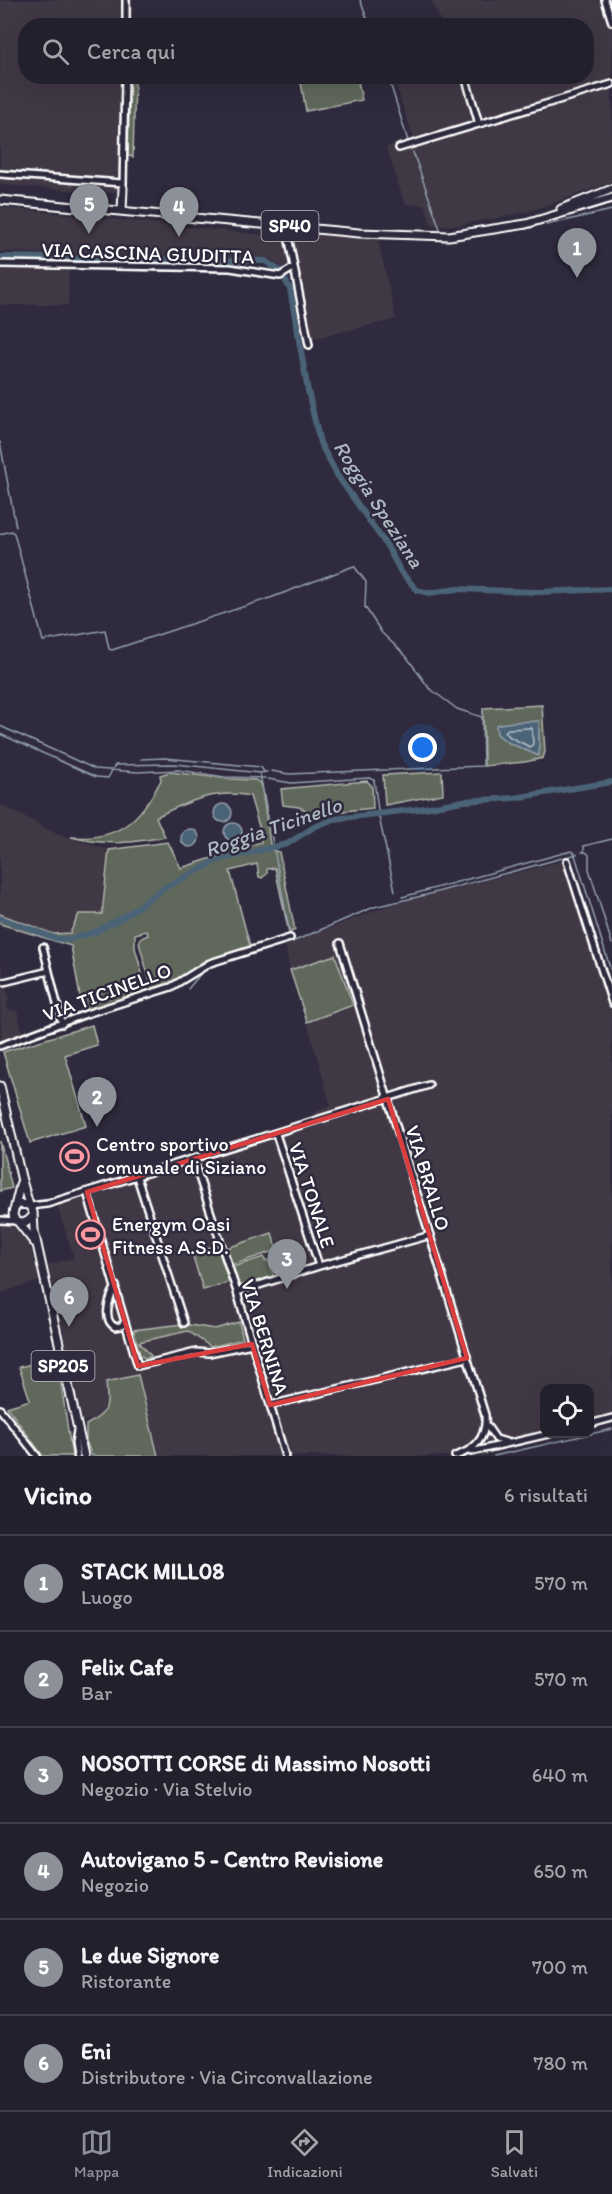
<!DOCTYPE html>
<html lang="it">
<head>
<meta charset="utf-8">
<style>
  :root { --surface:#23202e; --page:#2b2836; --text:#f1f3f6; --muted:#a3a3aa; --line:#403e4a; --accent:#8c9099 }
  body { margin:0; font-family:Itim,sans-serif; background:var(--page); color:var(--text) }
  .controls { position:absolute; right:18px; bottom:18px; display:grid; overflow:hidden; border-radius:12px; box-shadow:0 6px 24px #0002 }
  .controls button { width:54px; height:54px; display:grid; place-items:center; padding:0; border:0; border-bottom:2px solid var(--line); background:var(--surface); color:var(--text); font:30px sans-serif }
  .you { position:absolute; left:423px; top:748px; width:21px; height:21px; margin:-15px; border:4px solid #fff; border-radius:50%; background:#1a73e8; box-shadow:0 0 0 9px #1a73e833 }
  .badge { display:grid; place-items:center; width:39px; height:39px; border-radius:50%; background:var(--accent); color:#fff; font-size:20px; font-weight:700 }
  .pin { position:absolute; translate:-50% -50px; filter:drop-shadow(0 2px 3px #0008) }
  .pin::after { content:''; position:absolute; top:32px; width:21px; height:18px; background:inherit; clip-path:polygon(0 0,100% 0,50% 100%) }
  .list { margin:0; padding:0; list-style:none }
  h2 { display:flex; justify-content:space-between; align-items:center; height:78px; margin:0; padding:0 24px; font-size:26px }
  h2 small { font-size:20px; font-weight:400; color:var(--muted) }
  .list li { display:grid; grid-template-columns:39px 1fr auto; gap:18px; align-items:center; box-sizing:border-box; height:96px; padding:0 24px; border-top:2px solid var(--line) }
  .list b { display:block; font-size:22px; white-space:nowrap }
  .list p { margin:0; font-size:20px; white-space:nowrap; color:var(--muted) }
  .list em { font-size:20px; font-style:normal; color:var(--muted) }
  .icon { flex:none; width:33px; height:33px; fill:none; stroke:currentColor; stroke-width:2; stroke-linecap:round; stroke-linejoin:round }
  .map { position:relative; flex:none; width:612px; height:1456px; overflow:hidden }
  .search { position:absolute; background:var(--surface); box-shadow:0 6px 24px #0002; left:18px; right:18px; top:18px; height:66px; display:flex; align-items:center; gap:15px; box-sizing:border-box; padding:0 21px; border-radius:24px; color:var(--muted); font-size:22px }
  .sheet { height:654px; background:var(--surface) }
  nav { display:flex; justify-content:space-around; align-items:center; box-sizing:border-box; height:84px; border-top:2px solid var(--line); background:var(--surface); font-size:16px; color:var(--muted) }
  nav a { display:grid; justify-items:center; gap:3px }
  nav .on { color:var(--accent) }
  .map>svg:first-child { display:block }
  .built { fill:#403844 }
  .green { fill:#60685b; stroke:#b0b4ad; stroke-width:1.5 }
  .water { fill:#4c6377; stroke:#94a1ad; stroke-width:1.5 }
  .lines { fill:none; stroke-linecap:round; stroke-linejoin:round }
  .shore { stroke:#b7c1c9; stroke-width:1.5 }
  .stream { stroke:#94a1ad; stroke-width:1.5 }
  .canal { stroke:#4c6377; stroke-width:6 }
  .minor-casing { stroke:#fff; stroke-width:10 }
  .major-casing { stroke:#fff; stroke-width:11 }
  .minor { stroke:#2f2a3d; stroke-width:5 }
  .major { stroke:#2f2a3d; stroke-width:7 }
  .marked { fill:none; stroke:#da3e3e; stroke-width:4.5; stroke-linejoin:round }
  .labels { text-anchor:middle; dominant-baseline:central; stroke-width:5; stroke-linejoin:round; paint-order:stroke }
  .shield { fill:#2f2a3d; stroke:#c1bfc5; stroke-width:1.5 }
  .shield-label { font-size:18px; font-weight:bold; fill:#fff }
  .street-label { font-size:20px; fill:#fff; stroke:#2f2a3d }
  .poi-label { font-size:20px; fill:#fff; stroke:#2f2a3d; text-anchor:start }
  .water-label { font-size:21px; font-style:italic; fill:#aeb9c2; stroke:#2f2a3d }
</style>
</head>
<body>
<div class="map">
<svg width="612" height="1456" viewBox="0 0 612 1456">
  <rect width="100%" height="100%" fill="#2f2a3d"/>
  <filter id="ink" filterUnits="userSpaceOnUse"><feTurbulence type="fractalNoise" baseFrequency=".0167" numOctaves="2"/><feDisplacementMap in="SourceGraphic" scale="12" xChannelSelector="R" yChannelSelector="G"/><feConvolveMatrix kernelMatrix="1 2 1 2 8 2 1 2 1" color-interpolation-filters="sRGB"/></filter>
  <g filter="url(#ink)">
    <path class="built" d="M 0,0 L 133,0 L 132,25 L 26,26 L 26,76 L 130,77 L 128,189 L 108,193 L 0,185 Z
      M 431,0 L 612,0 L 612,182 L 527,212 L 459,225 L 432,226 L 425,205 L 405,204 L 386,147 L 414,139 L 393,77 L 586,76 L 586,26 L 442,25 Z
      M 0,207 L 283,237 L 289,263 L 282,268 L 273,260 L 252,258 L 0,252 Z
      M 291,233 L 378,240 L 396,319 L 312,339 Z
      M 0,265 L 69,268 L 68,305 L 0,305 Z
      M 0,804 L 57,834 L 109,850 L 102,914 L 70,933 L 53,935 L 0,914 Z
      M 570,859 L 612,991 L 612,1424 L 590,1429 L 590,1388 L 544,1388 L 544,1434 L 572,1434 L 480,1456 L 158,1456 L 138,1375 L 108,1404 L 101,1417 L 83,1422 L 48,1265 L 74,1258 L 55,1199 L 311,1118 L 315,1112 L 331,1106 L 307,1022 L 353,1004 L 335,955 L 290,970 L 285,945 L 390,905 Z
      M 0,959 L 9,1000 L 7,1004 L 8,1010 L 17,1011 L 23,1034 L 22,1037 L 1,1044 Z
      M 0,1224 L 10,1224 L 27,1237 L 40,1281 L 0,1293 Z"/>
    <path class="green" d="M 130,77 L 135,77 L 133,157 L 128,156 Z
      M 300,77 L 357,77 L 362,100 L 306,111 Z
      M 542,705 L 545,752 L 543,758 L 525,762 L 484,766 L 483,708 Z
      M 170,772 L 229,779 L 255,780 L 261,783 L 271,850 L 279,852 L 295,930 L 289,933 L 275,868 L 267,869 L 267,874 L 262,878 L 259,877 L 257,864 L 230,871 L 250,946 L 204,961 L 175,981 L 152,989 L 139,943 L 141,938 L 148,935 L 147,931 L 135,934 L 135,948 L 147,991 L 83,1013 L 71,946 L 0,924 L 0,914 L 53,934 L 70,933 L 79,914 L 102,914 L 109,850 L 168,842 L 181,868 L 261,842 L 260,830 L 250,796 C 215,789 186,802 156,817 L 165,837 C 130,843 106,846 71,837 C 119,841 140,820 161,780 L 160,775 Z
      M 442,772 L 443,794 L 385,805 L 383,775 Z
      M 367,781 L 372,786 L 373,808 L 314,814 L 299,807 L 283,805 L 281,789 Z
      M 335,955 L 353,1005 L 307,1022 L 290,970 Z
      M 92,1025 L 97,1045 L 65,1055 L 86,1126 L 30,1143 L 3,1052 Z
      M 0,1141 L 12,1188 L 0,1191 Z
      M 272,1233 L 277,1250 L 232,1265 L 227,1248 Z
      M 217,1245 L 229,1282 L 203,1290 L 192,1253 Z
      M 264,1257 L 265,1261 L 268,1260 L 274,1277 L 239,1286 L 233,1267 Z
      M 239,1322 L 243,1339 L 211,1347 L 188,1331 L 139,1342 L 152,1357 L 144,1358 L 140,1354 L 133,1330 L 183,1324 L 215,1329 Z
      M 57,1358 L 72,1456 L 43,1456 L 7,1407 L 30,1400 L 19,1367 Z
      M 138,1375 L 158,1456 L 92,1456 L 86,1441 L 86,1425 C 110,1412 108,1407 106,1382 Z"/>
    <path class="water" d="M 539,721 L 539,756 L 507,742 L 497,734 L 496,725 C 510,721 525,722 539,721 Z
      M214 813a9 9 0 1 1 18 0a9 9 0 1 1-18 0Z
      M224 832a9 9 0 1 1 18 0a9 9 0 1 1-18 0Z
      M181 838a9 9 0 1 1 18 0a9 9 0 1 1-18 0Z"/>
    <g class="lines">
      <path class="shore" d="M 532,728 L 533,744 L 530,747 L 510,737 L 505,732 L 508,729 Z"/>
      <path class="stream" d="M 360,0 L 370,26
        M 388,76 L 408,141
        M 413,152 L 441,232
        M 546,225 L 612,210
        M 444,241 L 531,228
        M 68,269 L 224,272
        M 0,442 L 16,527
        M 0,534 L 11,531 L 14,533 L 43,641 L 105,630 L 109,649 L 112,650 L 273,597 L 354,566 L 366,582 L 365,607 L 382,633 L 406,656 L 429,688 L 457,709 L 482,717 L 483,766 L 289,774 L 271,771
        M 0,726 L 95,769 L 138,772 L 178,770 L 225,777 L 265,778
        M 0,734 L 96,777 L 108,778 L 115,765 L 175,764 L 260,773 L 267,772
        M 141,759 L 165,758 L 261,767 L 264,772
        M 260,774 L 290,935
        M 268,779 L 291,783 L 369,778 L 374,780 L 379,817 L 395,891
        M 582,852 L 586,852 L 589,855 L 589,869 L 612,944
        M 584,852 L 584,846 L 612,839
        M 402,897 L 571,851 L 574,852 L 612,974
        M 291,940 L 292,942 L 374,907 L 426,895 L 577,854
        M 221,962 L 291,942
        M 188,989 L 202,972 L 210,966
        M 494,1456 L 612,1429"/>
      <path class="canal" d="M 0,257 L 265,261 L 282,272
        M 284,278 L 290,289 L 308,391 L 320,443 L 337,475 L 387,546 L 401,572 L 417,590 L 429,593 L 457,589 L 538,592 L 612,589
        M 0,918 L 55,938 L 67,940 L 95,932 L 125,916 L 164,888 L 218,860 L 287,844 L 314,827 L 334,819 L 419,809 L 463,801 L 514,798 L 612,782"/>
      <defs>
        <path id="minor" d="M 605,0 L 612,22
          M 126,26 L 126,0
          M 465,76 L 479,124
          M 399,148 L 612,84
          M 0,174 L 122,183
          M 123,186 L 125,76
          M 286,225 L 309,345
          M 0,264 L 230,268 L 280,276 L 293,268
          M 567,861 L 612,1003
          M 340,943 L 485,1415 C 487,1437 476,1450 455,1456
          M 43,947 L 62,1024
          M 4,982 L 49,971
          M 0,1046 L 86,1014 L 171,987 L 210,963 L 290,938
          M 276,1134 L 319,1266
          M 193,1159 L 237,1292 L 285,1456
          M 137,1177 L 184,1323
          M 87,1192 L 125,1322 L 121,1326 L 115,1327 C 101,1319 110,1297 116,1286
          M 30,1206 L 47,1204 L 429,1085
          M 0,1220 L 16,1221
          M 237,1292 L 319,1266 L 431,1235
          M 125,1322 L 138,1366 L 196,1352 L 209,1353 L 252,1344
          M 270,1405 L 467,1358
          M 0,1409 L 37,1456
          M 590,1424 L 612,1418
          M 487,1426 L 496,1439 L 506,1442
          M 77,1431 L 75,1443 L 77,1456
          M 471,1452 L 549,1434"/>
        <path id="major" d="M 0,200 L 359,233 L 449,236 L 526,224 L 612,198
          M 561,209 L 612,189
          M 122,211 L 123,188
          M 0,1086 L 21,1177 L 29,1205 L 33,1212 L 34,1231 L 84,1456
          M 29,1205 L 18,1204 C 5,1217 21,1231 32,1217
          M 15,1206 L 21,1182
          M 19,1223 L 34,1242"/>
      </defs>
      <use href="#minor" class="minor-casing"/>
      <use href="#major" class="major-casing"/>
      <use href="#minor" class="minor"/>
      <use href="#major" class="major"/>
    </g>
  </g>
  <path class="marked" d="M 388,1099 L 467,1358 L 270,1405 L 252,1344 L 138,1366 L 87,1192 Z"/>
  <defs>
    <symbol id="stadium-ring" viewBox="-11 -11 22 22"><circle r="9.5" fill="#2f2a3d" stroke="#ff9aa2" stroke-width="1.5"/><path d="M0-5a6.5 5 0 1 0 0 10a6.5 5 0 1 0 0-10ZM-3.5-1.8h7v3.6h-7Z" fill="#ff9aa2"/></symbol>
  </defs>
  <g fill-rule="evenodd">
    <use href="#stadium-ring" x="58" y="1140" width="33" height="33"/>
    <use href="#stadium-ring" x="74" y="1218" width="33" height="33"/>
  </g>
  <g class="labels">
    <g class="shield">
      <rect x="261.5" y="211" width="57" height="30" rx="4.5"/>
      <rect x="31.5" y="1351" width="63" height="30" rx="4.5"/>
    </g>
    <g class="shield-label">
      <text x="290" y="226">SP40</text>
      <text x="63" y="1366">SP205</text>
    </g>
    <g class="street-label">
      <text transform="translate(148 253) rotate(2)">VIA CASCINA GIUDITTA</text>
      <text transform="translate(107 992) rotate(-20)">VIA TICINELLO</text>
      <text transform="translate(428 1178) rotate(73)">VIA BRALLO</text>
      <text transform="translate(312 1195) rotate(72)">VIA TONALE</text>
      <text transform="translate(265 1337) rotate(73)">VIA BERNINA</text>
    </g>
    <g class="poi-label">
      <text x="96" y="1144">Centro sportivo<tspan x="96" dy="23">comunale di Siziano</tspan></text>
      <text x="112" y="1224">Energym Oasi<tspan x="112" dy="23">Fitness A.S.D.</tspan></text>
    </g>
    <g class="water-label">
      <text transform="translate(379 504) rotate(57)">Roggia Speziana</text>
      <text transform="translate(273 827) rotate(-19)">Roggia Ticinello</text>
    </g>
  </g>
</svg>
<div class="controls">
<button><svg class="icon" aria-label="locate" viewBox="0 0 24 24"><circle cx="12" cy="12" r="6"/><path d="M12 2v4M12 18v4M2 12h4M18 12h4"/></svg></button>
</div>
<div class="you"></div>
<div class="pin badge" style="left:577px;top:278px">1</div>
<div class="pin badge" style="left:97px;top:1127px">2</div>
<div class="pin badge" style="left:287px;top:1289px">3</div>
<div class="pin badge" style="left:179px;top:237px">4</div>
<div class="pin badge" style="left:89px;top:234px">5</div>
<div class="pin badge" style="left:69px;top:1327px">6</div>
<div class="search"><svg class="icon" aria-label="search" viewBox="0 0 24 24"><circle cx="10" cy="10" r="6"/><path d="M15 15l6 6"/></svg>Cerca qui</div>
</div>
<section class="sheet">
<h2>Vicino<small>6 risultati</small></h2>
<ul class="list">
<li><span class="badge">1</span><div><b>STACK MILL08</b><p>Luogo</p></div><em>570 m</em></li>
<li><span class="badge">2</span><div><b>Felix Cafe</b><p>Bar</p></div><em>570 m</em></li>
<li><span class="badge">3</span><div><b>NOSOTTI CORSE di Massimo Nosotti</b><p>Negozio · Via Stelvio</p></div><em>640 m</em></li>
<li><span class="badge">4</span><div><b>Autovigano 5 - Centro Revisione</b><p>Negozio</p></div><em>650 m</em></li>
<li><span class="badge">5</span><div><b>Le due Signore</b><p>Ristorante</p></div><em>700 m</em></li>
<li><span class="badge">6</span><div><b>Eni</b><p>Distributore · Via Circonvallazione</p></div><em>780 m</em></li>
</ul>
</section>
<nav>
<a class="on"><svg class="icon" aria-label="map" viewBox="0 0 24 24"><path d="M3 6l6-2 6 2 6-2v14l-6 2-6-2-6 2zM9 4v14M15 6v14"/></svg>Mappa</a>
<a><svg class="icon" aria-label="directions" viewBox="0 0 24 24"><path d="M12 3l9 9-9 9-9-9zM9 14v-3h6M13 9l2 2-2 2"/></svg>Indicazioni</a>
<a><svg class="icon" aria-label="saved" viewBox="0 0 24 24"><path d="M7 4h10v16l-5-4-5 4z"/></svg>Salvati</a>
</nav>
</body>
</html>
